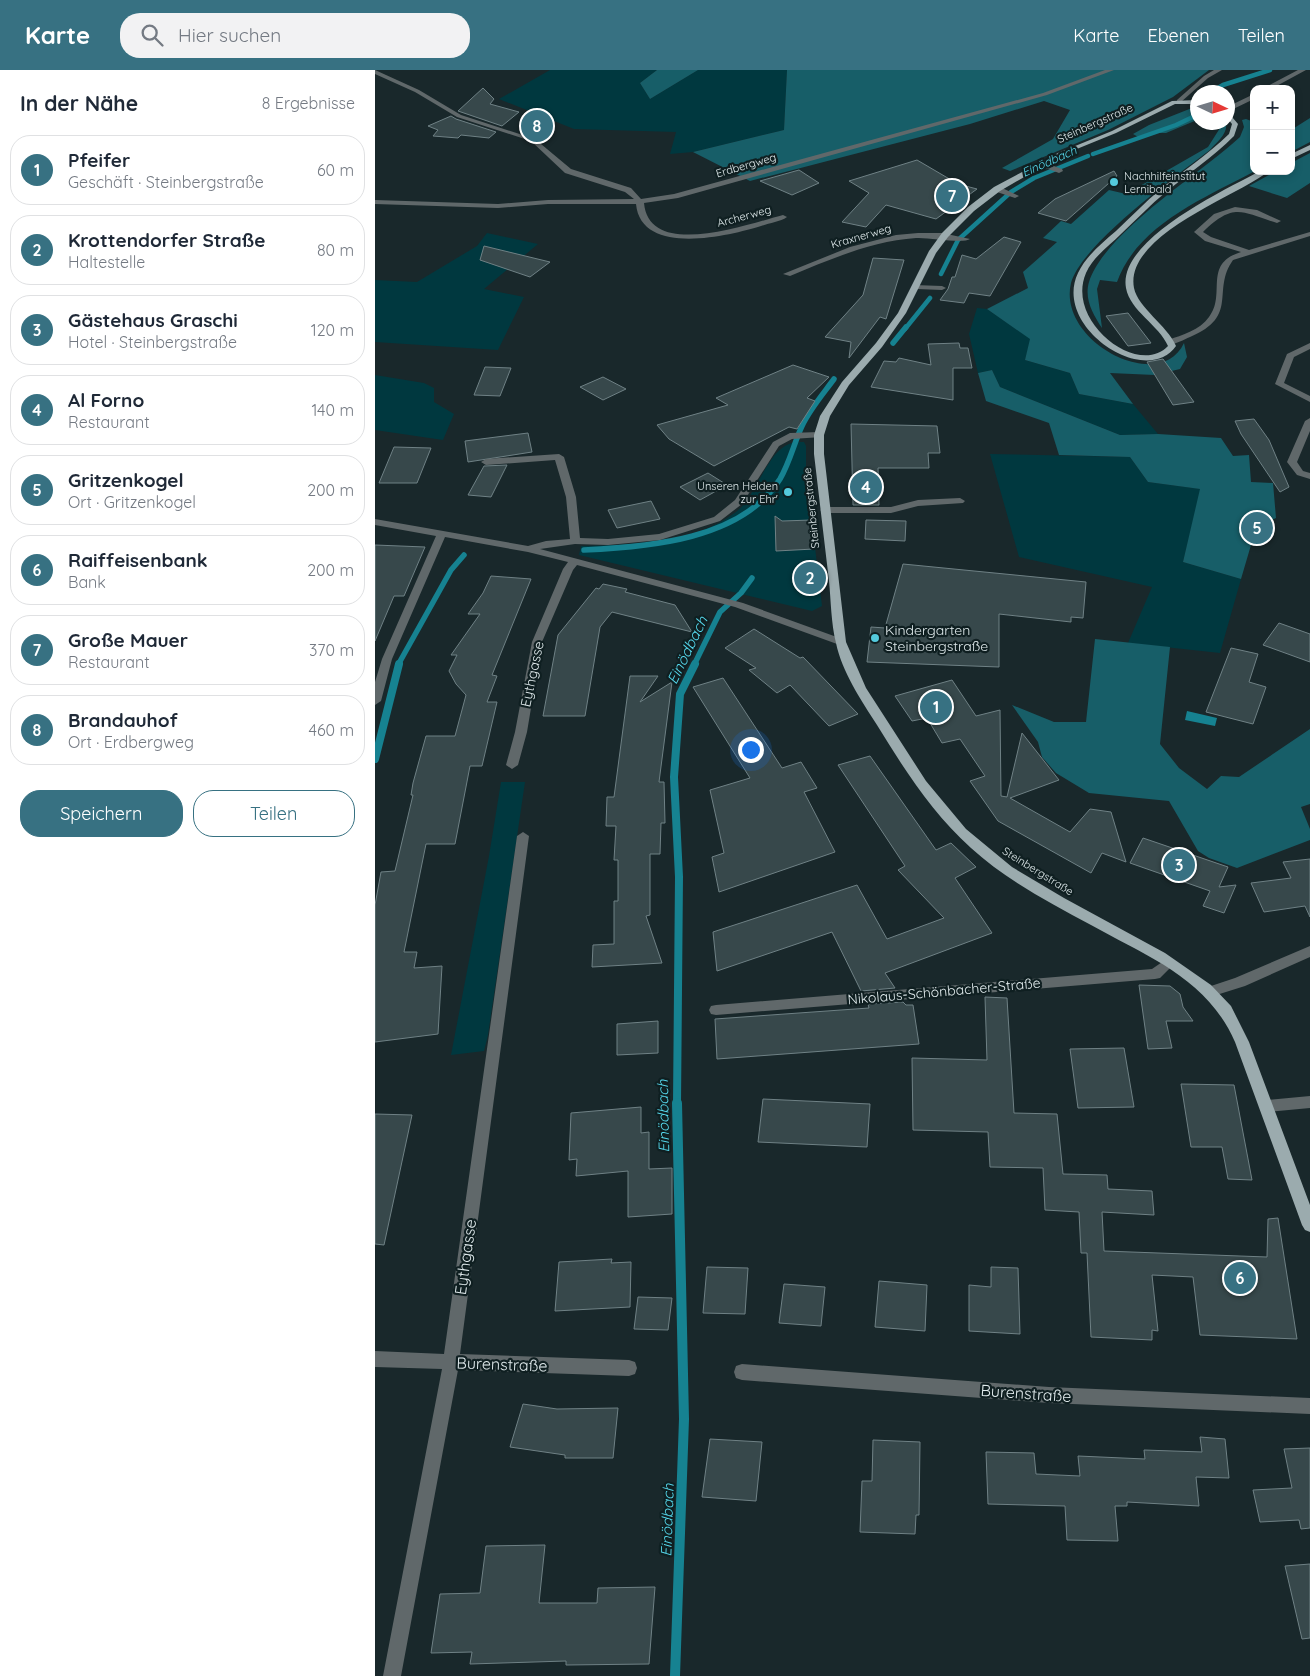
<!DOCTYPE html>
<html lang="de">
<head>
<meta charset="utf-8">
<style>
  :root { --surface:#fff; --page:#f2f2f3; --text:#1f2937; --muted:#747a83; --line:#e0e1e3; --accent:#377182 }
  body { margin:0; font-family:Quicksand,sans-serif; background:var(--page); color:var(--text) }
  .controls { position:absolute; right:15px; top:15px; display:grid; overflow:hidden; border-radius:10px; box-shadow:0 2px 8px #0003 }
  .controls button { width:45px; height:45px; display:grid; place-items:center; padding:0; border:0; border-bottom:1px solid var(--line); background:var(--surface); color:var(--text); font:25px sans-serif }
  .compass { position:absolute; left:815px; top:15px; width:45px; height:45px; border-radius:50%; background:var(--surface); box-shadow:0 2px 8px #0003; rotate:94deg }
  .you { position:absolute; left:375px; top:679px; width:18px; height:18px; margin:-12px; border:4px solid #fff; border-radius:50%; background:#1a73e8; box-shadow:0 0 0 8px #1a73e833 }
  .badge { display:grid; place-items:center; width:32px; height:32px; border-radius:50%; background:var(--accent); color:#fff; font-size:16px; font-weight:700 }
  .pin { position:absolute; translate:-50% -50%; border:2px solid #fff; box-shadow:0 1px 5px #0006 }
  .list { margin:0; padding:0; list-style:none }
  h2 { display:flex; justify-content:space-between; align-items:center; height:65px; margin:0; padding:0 20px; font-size:21px }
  h2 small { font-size:16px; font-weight:400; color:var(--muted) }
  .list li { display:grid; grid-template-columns:32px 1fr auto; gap:15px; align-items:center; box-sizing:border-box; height:70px; margin:0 10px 10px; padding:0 10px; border:1px solid var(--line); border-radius:20px }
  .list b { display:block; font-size:19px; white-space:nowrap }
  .list p { margin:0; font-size:16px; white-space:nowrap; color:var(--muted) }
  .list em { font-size:16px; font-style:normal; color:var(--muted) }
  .actions { display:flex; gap:10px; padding:15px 20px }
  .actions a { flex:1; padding:11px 0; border:1px solid var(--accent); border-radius:20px; text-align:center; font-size:18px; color:var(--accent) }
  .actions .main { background:var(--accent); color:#fff }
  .icon { flex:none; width:28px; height:28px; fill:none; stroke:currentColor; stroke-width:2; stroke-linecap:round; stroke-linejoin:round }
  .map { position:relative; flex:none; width:935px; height:1606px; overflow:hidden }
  header { display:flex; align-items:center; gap:30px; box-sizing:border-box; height:70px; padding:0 25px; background:var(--accent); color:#fff }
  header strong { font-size:24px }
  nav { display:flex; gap:28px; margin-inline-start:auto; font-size:18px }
  .search { width:350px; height:45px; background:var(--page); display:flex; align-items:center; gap:12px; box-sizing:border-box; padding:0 18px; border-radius:20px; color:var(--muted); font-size:19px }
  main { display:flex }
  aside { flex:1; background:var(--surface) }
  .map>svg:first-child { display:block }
  .green { fill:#00383f }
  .forest { fill:#175e68 }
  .water { fill:#168291 }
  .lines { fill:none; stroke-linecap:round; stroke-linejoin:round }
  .stream-far3 { stroke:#168291; stroke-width:4.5 }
  .stream-far2 { stroke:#168291; stroke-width:5.5 }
  .stream-far1 { stroke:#168291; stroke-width:8 }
  .stream { stroke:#168291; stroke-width:10 }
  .building { fill:#37484b; stroke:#6f8185 }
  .minor { fill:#60686a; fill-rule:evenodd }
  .major { fill:#9babae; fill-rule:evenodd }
  .poi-dot { fill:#54cadd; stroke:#0f1f21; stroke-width:2 }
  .labels { text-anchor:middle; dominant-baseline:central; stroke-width:4.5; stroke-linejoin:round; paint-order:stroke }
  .far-street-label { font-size:11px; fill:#e0eaec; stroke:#0f1f21 }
  .far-poi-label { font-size:11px; fill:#e0eaec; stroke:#0f1f21; text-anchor:start }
  .far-water-label { font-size:12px; font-style:italic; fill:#56d8ec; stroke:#0f1f21 }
  .poi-label { font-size:14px; fill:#e0eaec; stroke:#0f1f21; text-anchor:start }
  .street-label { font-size:14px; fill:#e0eaec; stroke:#0f1f21 }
  .water-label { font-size:15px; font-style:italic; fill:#56d8ec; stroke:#0f1f21 }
  .near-street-label { font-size:16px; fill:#e0eaec; stroke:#0f1f21 }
</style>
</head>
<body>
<header>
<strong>Karte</strong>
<div class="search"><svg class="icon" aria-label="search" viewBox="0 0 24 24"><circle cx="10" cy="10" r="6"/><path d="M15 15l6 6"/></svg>Hier suchen</div>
<nav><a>Karte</a><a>Ebenen</a><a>Teilen</a></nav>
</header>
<main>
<aside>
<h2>In der Nähe<small>8 Ergebnisse</small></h2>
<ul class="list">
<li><span class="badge">1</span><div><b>Pfeifer</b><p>Geschäft · Steinbergstraße</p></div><em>60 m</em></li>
<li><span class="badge">2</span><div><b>Krottendorfer Straße</b><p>Haltestelle</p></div><em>80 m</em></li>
<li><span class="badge">3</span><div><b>Gästehaus Graschi</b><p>Hotel · Steinbergstraße</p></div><em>120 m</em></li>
<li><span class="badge">4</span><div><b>Al Forno</b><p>Restaurant</p></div><em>140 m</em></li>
<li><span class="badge">5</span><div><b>Gritzenkogel</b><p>Ort · Gritzenkogel</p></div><em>200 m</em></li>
<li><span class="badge">6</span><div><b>Raiffeisenbank</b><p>Bank</p></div><em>200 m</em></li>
<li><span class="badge">7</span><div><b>Große Mauer</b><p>Restaurant</p></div><em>370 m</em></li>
<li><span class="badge">8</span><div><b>Brandauhof</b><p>Ort · Erdbergweg</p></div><em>460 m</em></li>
</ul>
<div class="actions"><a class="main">Speichern</a><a>Teilen</a></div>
</aside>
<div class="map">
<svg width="935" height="1606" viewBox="0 0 935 1606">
  <rect width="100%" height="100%" fill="#19282b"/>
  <path class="green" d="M 175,0 L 282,0 L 265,13 L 275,29 L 323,0 L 412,0 L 409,60 L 318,82 L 295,84 L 301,62 L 199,59 L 124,29 Z
    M 112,163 L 163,174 L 109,219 L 149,227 L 123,280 L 0,272 L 0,210 L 42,212 L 102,176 Z
    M 602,238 L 612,239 L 656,269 L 650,290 L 695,303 L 704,324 L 758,334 L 783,364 L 745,365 L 625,317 L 617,300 L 603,303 L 594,264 Z
    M 0,305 L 49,313 L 59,318 L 59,332 L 79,344 L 68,370 L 0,360 Z
    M 429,372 L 431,376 L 431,402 L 447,536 L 437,541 L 204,485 L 206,476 C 258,475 317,475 361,442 C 381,427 391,383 414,374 C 418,372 424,372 429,372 Z
    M 615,384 L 755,387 L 773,412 L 826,419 L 808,492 L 866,509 L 845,583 L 753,573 L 777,517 L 644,487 Z
    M 126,712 L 150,712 L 113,965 L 109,981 L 76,985 L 114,786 Z"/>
  <path class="forest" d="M 282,0 L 323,0 L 275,29 L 265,13 Z
    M 412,0 L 834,0 L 798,27 L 733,60 L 635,101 L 627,98 L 678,69 L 695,40 L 669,31 L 595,54 L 375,111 L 318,82 L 409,60 Z
    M 822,36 L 822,50 L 791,63 L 780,63 L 765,68 L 758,64 L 774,55 Z
    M 935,48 L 935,72 L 916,82 L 916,60 Z
    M 871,49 L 879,52 L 880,101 C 830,128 763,154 742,212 L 725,210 L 722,219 L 727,258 C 718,244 709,229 714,212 C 729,163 826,103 865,67 L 869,57 L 867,50 Z
    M 843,53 L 851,53 C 853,64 842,72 835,80 C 802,105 706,175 696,213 C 682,272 785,325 809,273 L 812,287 L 805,299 L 780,305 L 735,303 L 758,334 L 704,324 L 695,303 L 650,290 L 655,269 L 612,239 L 653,218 L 648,202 L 682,172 L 668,168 L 686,151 L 696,154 L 734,120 L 751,124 L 833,77 L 845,58 Z
    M 935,83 L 935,113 L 912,128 L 874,116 L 901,101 L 916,101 L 916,93 Z
    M 617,300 L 625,317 L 745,365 L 783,364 L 846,368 L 858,386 L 874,385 L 876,412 L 898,413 L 901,448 L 881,458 L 866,509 L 808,492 L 825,419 L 773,412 L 755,387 L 684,385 L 674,353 L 611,331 L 603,303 Z
    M 720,569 L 795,577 L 785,674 L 804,698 L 832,719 L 846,706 L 864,707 L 935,659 L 935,734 L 926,737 L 935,759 L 935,770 L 862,798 L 834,788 L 823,781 L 794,731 L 714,723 L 681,703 L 667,687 L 663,672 L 637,635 L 679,652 L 711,652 Z"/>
  <path class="water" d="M 812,641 L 842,648 L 840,656 L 810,650 Z"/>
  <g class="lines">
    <path class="stream-far3" d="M 843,22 L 843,18 L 848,15 L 895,0
      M 718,84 L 801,55 L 822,45
      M 566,204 L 583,170 L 636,122 L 659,108 L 713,86
      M 530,259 L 555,228"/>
    <path class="stream-far2" d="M 518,273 L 531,257
      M 209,480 C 273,477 367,470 405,409 C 415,392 419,373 427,356 C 435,339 448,324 459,309
      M 23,595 L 76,500 L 89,485
      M 319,595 L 345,542 L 366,523 L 377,508"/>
    <path class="stream-far1" d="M 0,689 L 24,594
      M 302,1034 L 304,807 L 299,707 L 305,624 L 320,594"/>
    <path class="stream" d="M 300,1606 L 309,1349 L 302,1033"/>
  </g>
  <path class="building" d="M 108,18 L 119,29 L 115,34 L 144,42 L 127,56 L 83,41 Z
    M 76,46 L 81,49 L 121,62 L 114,68 L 86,65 L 83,68 L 58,66 L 63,60 L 53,56 Z
    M 542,90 L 583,114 L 602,119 L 561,149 L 511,135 L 491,157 L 467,152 L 494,123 L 474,111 Z
    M 424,100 L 444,113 L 417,125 L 385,111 Z
    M 739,101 L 742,106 L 691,151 L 663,143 L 680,129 Z
    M 629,167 L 646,172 L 615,226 L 594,223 L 589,233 L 565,230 L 573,219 L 577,207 L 580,207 L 587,185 L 601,189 Z
    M 109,176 L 175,192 L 155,207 L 105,190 Z
    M 498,188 L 529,190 L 511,249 L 505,247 L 474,288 L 476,272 L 450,267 L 488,225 Z
    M 753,243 L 776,273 L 753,276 L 731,246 Z
    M 584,273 L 585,278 L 593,278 L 597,298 L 578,298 L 578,330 L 496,317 L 509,291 L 521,292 L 524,288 L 556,295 L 553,274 Z
    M 788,289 L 819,332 L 798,335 L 772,292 Z
    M 418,295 L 454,307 L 432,328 L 440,331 L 422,359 L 414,357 L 339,396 L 294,369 L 282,355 L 353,335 L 341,328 Z
    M 110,297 L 136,298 L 125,326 L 99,325 Z
    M 228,307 L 251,319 L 228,330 L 205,317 Z
    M 879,349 L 894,370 L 914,417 L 905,422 L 866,364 L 860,351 Z
    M 476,354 L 562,356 L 565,383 L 553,383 L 554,398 L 503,398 L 504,435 L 478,435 Z
    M 153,363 L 157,382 L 93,392 L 90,371 Z
    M 19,377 L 56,378 L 42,413 L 4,413 Z
    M 132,395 L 116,427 L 93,425 L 109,396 Z
    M 333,403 L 352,415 L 325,430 L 305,417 Z
    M 276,431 L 285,449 L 242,458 L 233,440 Z
    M 400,446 L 407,451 L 437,450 L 439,479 L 401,481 Z
    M 491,450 L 531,451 L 530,471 L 490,469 Z
    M 0,475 L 50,477 L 29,526 L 19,526 L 0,571 Z
    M 528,494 L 711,512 L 708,548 L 696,547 L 696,552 L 624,544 L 624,597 L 492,592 L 496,557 L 510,558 Z
    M 116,506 L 156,509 L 117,605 L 122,606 L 112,632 L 122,632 L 107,696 L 95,696 L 80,774 L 51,774 L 29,882 L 42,882 L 39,898 L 67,896 L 63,964 L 0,972 L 0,835 L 6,802 L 20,801 L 38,725 L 36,725 L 38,713 L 51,666 L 80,666 L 91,625 L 81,614 L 74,601 L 82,585 L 76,585 L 105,544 L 93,544 L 108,523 Z
    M 228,514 L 252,519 L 250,522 L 300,535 L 317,562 L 237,542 L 225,557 L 210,646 L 168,646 L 183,565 L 221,518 L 224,519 Z
    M 904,553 L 935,564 L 935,592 L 888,575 Z
    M 379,559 L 425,588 L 428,587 L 483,644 L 454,656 L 415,615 L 402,623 L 374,600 L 381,598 L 350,578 Z
    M 856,578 L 883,584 L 874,612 L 891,617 L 878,654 L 831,642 Z
    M 255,606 L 283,606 L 265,632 L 297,612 L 284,712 L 289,712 L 290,753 L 286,753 L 285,784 L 275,784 L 275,845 L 271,846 L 287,893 L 217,897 L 218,875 L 239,874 L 239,831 L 243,831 L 243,790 L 239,790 L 241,756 L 231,756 L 232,727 L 239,727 Z
    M 348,608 L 407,698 L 426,692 L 442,718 L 429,722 L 460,782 L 344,822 L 337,787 L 349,783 L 335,720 L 375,708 L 318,617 Z
    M 577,610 L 601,646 L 625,640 L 626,726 L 632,727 L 647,663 L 684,710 L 635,728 L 695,762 L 715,739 L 736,742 L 751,792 L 727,783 L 716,803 L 623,751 L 595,711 L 610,706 L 585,669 L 567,673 L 552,648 L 537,651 L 520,626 Z
    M 495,686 L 561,780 L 576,773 L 601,797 L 580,808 L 617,863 L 510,903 L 520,918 L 486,921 L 457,862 L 342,901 L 338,862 L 482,815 L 512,869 L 569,848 L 523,800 L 530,796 L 463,695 Z
    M 768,768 L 853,797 L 844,817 L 861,815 L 849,843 L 828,836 L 835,821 L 755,793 Z
    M 935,789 L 935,847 L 930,836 L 889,842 L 876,813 L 916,808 L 908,792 Z
    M 764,915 L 795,916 L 805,924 L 808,937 L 818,951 L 791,951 L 797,978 L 773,979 Z
    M 610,927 L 632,928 L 639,1043 L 682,1044 L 688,1104 L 732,1105 L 733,1119 L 777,1121 L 779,1145 L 727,1142 L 729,1181 L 892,1187 L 893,1149 L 903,1148 L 922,1269 L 825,1265 L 818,1207 L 777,1205 L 783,1261 L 777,1260 L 777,1270 L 716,1267 L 712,1183 L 706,1183 L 704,1142 L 670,1140 L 668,1098 L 615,1097 L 613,1062 L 538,1060 L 537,988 L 612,990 Z
    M 528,932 L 531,935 L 538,935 L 544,974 L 342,989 L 340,949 L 494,938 L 493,934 Z
    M 283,951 L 283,983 L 242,985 L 242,954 Z
    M 749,978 L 759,1037 L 703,1038 L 695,979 Z
    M 806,1014 L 859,1015 L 877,1110 L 853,1109 L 847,1077 L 816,1077 Z
    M 388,1029 L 495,1034 L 492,1077 L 383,1072 Z
    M 266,1037 L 266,1063 L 274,1062 L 274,1099 L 297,1098 L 297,1144 L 253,1147 L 253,1101 L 201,1106 L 202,1089 L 194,1090 L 196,1043 Z
    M 0,1044 L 37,1045 L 9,1175 L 0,1174 Z
    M 237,1189 L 236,1193 L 256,1192 L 255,1237 L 180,1241 L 184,1192 Z
    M 332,1197 L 373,1198 L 370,1244 L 328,1243 Z
    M 616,1197 L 643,1198 L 645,1264 L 594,1261 L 594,1215 L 616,1217 Z
    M 504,1211 L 552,1215 L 550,1261 L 500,1257 Z
    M 409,1214 L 450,1217 L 446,1256 L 404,1253 Z
    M 263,1227 L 297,1228 L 293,1260 L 259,1259 Z
    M 148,1334 L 182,1339 L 243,1338 L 238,1388 L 190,1388 L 190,1385 L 135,1377 Z
    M 825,1367 L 850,1369 L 854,1408 L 821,1407 L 824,1436 L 752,1432 L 752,1436 L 740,1436 L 743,1471 L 692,1470 L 690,1436 L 613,1434 L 611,1382 L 659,1383 L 661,1404 L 705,1406 L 703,1386 L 770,1389 L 769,1380 L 827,1382 Z
    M 335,1369 L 387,1372 L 381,1431 L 327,1427 Z
    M 498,1370 L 545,1372 L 544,1445 L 541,1445 L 540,1464 L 485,1462 L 487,1411 L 497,1411 Z
    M 935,1378 L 935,1458 L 926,1459 L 924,1450 L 885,1452 L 878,1420 L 917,1418 L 909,1379 Z
    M 170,1475 L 164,1533 L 222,1533 L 223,1518 L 280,1517 L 274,1594 L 191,1595 L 191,1591 L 95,1594 L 97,1582 L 56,1583 L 65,1524 L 105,1523 L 111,1476 Z
    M 935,1494 L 935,1568 L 927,1569 L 910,1496 Z"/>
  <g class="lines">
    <path class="minor" d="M 0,0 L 44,20 L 86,45 L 160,69 L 196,99 L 256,118 L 266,129 L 299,124 L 668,23 L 730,0 L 739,0 L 672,25 L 303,128 L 269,133 C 274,191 376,153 408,145 L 412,147 C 405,152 394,153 386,156 C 354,166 266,187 261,134 L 173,134 L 123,138 L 0,134 L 0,130 L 123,134 L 173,130 L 259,129 L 250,122 L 190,103 L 156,71 L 82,47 L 40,22 L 0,4 Z
      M 839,0 L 847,0 L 833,8 L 806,32 L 802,32 L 802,30 L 829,6 Z
      M 923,0 L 931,0 L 896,19 L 887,19 Z
      M 879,24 L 879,29 L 852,42 L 852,37 Z
      M 668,92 L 687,99 L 688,101 L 684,103 L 665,96 L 664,94 Z
      M 619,117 L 625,117 L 644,126 L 640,128 L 619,121 Z
      M 860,137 L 882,140 L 906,151 L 902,153 C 866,142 859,132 828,162 L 836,167 L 874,180 L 935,162 L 935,166 L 858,190 C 836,221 865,246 815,267 C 808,270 800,275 793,274 L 793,270 C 807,265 825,260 834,247 C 852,224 827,194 866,182 L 830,171 L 819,162 L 839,144 Z
      M 543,163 L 567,163 L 595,169 C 588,174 553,167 541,168 C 497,171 456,189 415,206 L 408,204 L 475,177 L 521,165 Z
      M 539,215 L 567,216 L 571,218 L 567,220 L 542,219 L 539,219 Z
      M 935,273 L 935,279 L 919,287 L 909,313 L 935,326 L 935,332 L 900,314 L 912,284 Z
      M 935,348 L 935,361 L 922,392 L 928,401 L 935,403 L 935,409 L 922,405 L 912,392 L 930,351 Z
      M 444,362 L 447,363 L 447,367 L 417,369 L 404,376 L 367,434 L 345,451 L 285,470 L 233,475 L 200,474 L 165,479 L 368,533 L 470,570 L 471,572 L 470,574 L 462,574 L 360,537 L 202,495 L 198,500 L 167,572 L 152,662 L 143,695 L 137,699 L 131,695 L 140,662 L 157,572 L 188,499 L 193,492 L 153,482 L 70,467 L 17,589 L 6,631 L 0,635 L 0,612 L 7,589 L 61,466 L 0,455 L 0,449 L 153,476 L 171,471 L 195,469 L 191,427 L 180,390 L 111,395 L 106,392 L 111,389 L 184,384 L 189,387 L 201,427 L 205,468 L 233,469 L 284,464 L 339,447 L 360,430 L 398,372 L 415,363 Z
      M 585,428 L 590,431 L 588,433 L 543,436 L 516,443 L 450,443 L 445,440 L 450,437 L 516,437 L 543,430 Z
      M 148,762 L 154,766 L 85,1284 L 254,1290 L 260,1292 L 262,1298 L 260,1304 L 254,1306 L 83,1300 L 26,1606 L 8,1606 L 67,1299 L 0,1297 L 0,1281 L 69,1284 L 142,766 Z
      M 935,876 L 935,887 L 870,916 L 835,927 L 830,926 L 828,922 L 830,918 L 860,908 Z
      M 793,888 L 798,889 L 800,893 L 785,908 L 780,909 L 341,945 L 336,944 L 334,940 L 336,936 L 341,935 L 777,899 Z
      M 935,1026 L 935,1038 L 891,1042 L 886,1040 L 884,1036 L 886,1032 L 891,1030 Z
      M 367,1294 L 674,1317 L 935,1328 L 935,1344 L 674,1333 L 367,1310 L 361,1308 L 359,1302 L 361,1296 Z"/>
    <path class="major" d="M 822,30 L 822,34 L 800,34 L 741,63 L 687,85 L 625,121 L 599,141 L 573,167 L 561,183 L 531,243 L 507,277 L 474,315 L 455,346 L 449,365 L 449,384 L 471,572 L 491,618 L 551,711 L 591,759 L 637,797 L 689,828 L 790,883 L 836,915 L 856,936 L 874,972 L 935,1135 L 935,1162 L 930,1160 L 927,1155 L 860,972 C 832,908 773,887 716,855 C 675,833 631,810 596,778 C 557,743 529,699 502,655 C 486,630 467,602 461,573 C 456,553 456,531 454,511 C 449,469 444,426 439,384 L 439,365 L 445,346 L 467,312 L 501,273 L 523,243 L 554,181 L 567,163 L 593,137 L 619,117 L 683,83 L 737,61 L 797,31 Z
      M 852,41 L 863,54 L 859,66 C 838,87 814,103 791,122 C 775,135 761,150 746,164 C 734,176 718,187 711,203 C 690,251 763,308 793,276 C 784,255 755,241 751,218 C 742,170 850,120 885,101 L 894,101 C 863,126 749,165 759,218 C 763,238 792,255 801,276 C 771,319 677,257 703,203 C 711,186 727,173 741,161 C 756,147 770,132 786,119 C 808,101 832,85 854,64 L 857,54 L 852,48 Z
      M 935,75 L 935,80 L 916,89 L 916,84 Z"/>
  </g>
  <g class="poi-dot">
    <circle cx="739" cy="112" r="5"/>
    <circle cx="413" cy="422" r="5"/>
    <circle cx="500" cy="568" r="5"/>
  </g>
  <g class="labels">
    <g class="far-street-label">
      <text transform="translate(720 53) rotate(-24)">Steinbergstraße</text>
      <text transform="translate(371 95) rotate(-16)">Erdbergweg</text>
      <text transform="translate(369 146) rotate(-15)">Archerweg</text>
      <text transform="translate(486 166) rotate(-16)">Kraxnerweg</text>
      <text transform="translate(436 438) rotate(-96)">Steinbergstraße</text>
      <text transform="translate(663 801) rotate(32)">Steinbergstraße</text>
    </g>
    <g class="far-poi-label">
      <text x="749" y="106">Nachhilfeinstitut<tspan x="749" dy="13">Lernibald</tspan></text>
      <text x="403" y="416" text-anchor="end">Unseren Helden<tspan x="403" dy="13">zur Ehr'</tspan></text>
    </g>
    <g class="far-water-label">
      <text transform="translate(674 91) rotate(-24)">Einödbach</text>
    </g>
    <g class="poi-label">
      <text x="510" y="560">Kindergarten<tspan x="510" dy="16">Steinbergstraße</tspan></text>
    </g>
    <g class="street-label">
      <text transform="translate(157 604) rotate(-78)">Eythgasse</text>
      <text transform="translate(569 921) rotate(-5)">Nikolaus-Schönbacher-Straße</text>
    </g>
    <g class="water-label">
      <text transform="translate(312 580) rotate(-64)">Einödbach</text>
      <text transform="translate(288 1046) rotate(-91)">Einödbach</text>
      <text transform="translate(292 1450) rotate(-88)">Einödbach</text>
    </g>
    <g class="near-street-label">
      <text transform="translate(90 1187) rotate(-82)">Eythgasse</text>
      <text transform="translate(127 1294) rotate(2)">Burenstraße</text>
      <text transform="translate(651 1323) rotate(4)">Burenstraße</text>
    </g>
  </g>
</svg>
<div class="controls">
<button>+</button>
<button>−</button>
</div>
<svg class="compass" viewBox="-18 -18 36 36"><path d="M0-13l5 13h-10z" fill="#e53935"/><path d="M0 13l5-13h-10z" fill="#747a83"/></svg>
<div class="you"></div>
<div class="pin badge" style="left:561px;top:637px">1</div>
<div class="pin badge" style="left:435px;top:508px">2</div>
<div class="pin badge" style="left:804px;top:795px">3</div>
<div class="pin badge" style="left:491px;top:417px">4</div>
<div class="pin badge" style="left:882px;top:458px">5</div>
<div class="pin badge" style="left:865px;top:1208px">6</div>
<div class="pin badge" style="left:577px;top:126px">7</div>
<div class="pin badge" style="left:162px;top:56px">8</div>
</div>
</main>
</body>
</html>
